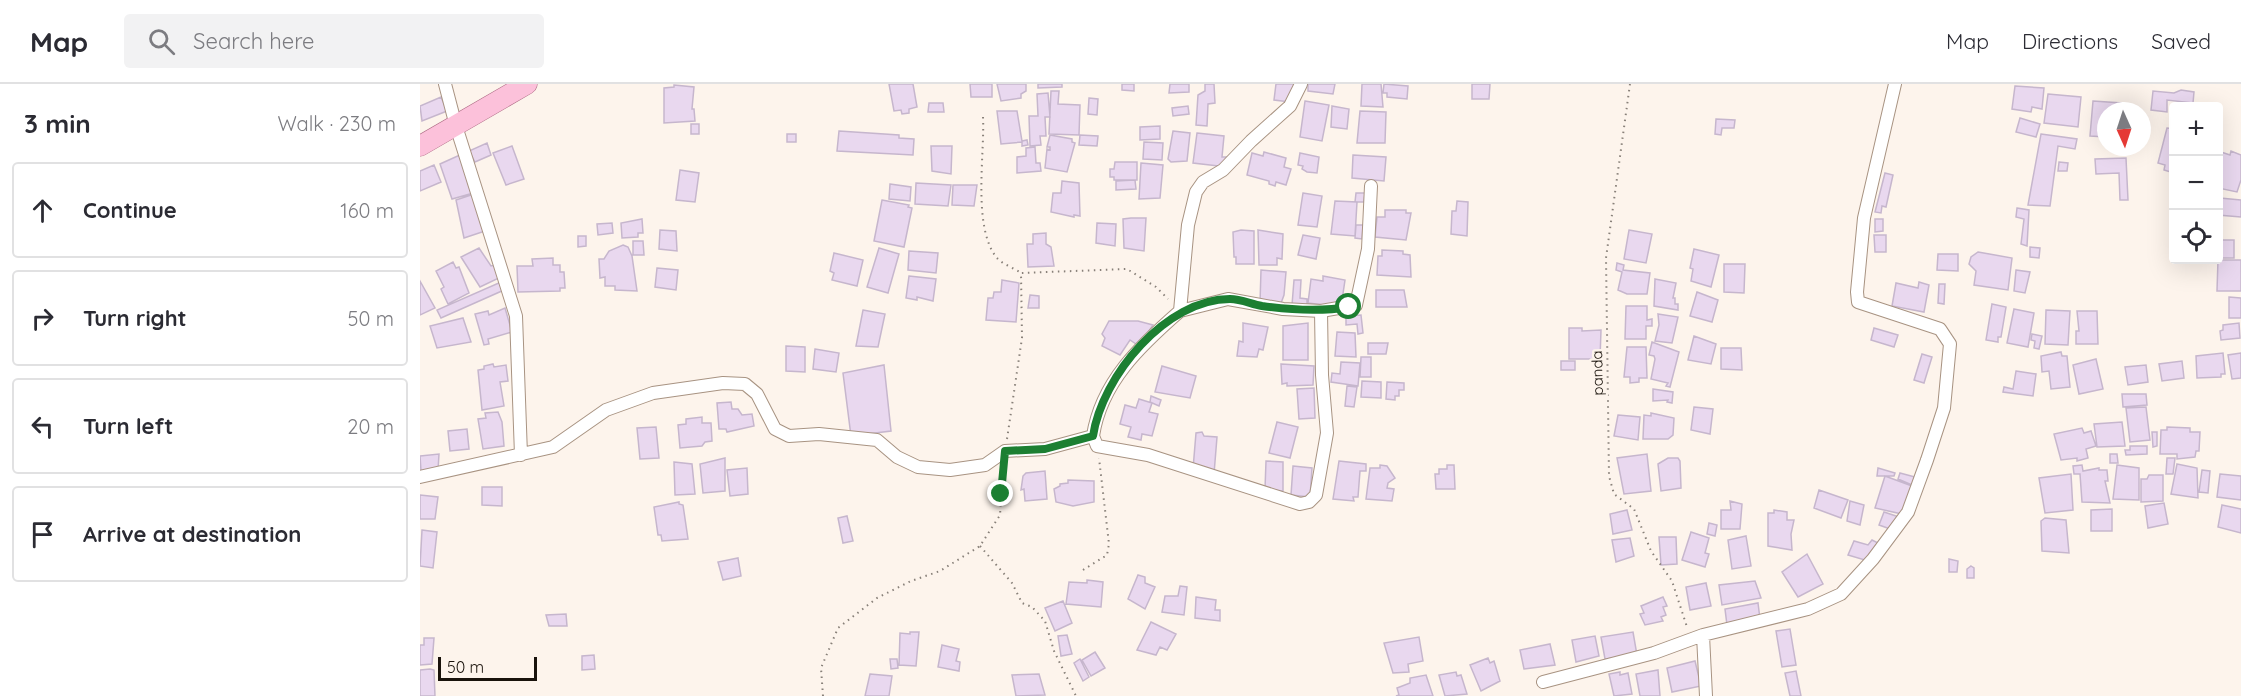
<!DOCTYPE html>
<html lang="en">
<head>
<meta charset="utf-8">
<style>
  :root { --surface:#fff; --page:#f2f2f3; --text:#2b2b33; --muted:#7c7c81; --line:#e1e1e2 }
  body { margin:0; font-family:Quicksand,sans-serif; background:var(--page); color:var(--text) }
  .controls { position:absolute; right:18px; top:18px; display:grid; overflow:hidden; border-radius:6px; box-shadow:0 6px 24px #0002 }
  .controls button { width:54px; height:54px; display:grid; place-items:center; padding:0; border:0; border-bottom:2px solid var(--line); background:var(--surface); color:var(--text); font:30px sans-serif }
  .compass { position:absolute; left:1677px; top:18px; width:54px; height:54px; border-radius:50%; background:var(--surface); box-shadow:0 6px 24px #0002; rotate:177deg }
  .scale { position:absolute; left:18px; bottom:15px; width:99px; box-sizing:border-box; padding-left:6px; border:3px solid #19120b; border-top:0; font-size:16px; line-height:21px; white-space:nowrap; color:#19120b; -webkit-text-stroke:4px #fdf4ec; paint-order:stroke }
  .stop { position:absolute; width:18px; height:18px; margin:-14px; border:4px solid #1c7f32; border-radius:50%; background:#fff }
  .stop.end { background:#1c7f32; border-color:#fff; box-shadow:0 2px 6px #0008 }
  .list { margin:0; padding:0; list-style:none }
  h2 { display:flex; justify-content:space-between; align-items:center; height:78px; margin:0; padding:0 24px; font-size:26px }
  h2 small { font-size:20px; font-weight:400; color:var(--muted) }
  .list li { display:grid; grid-template-columns:39px 1fr auto; gap:18px; align-items:center; box-sizing:border-box; height:96px; margin:0 12px 12px; padding:0 12px; border:2px solid var(--line); border-radius:6px }
  .list b { display:block; font-size:22px; white-space:nowrap }
  .list em { font-size:20px; font-style:normal; color:var(--muted) }
  .icon { flex:none; width:33px; height:33px; fill:none; stroke:currentColor; stroke-width:2; stroke-linecap:round; stroke-linejoin:round }
  .map { position:relative; flex:none; width:1821px; height:612px; overflow:hidden }
  header { display:flex; align-items:center; gap:36px; box-sizing:border-box; height:84px; padding:0 30px; background:var(--surface); border-bottom:2px solid var(--line) }
  header strong { font-size:28px }
  nav { display:flex; gap:33px; margin-inline-start:auto; font-size:21px }
  .search { width:420px; height:54px; background:var(--page); display:flex; align-items:center; gap:15px; box-sizing:border-box; padding:0 21px; border-radius:6px; color:var(--muted); font-size:22px }
  main { display:flex }
  aside { flex:1; background:var(--surface) }
  .map>svg:first-child { display:block }
  .building { fill:#e9d8ef; stroke:#c6b6cd; stroke-width:1.5 }
  .lines { fill:none; stroke-linecap:round; stroke-linejoin:round }
  .minor-casing { stroke:#a89382; stroke-width:14 }
  .primary-casing { stroke:#ab6882; stroke-width:21 }
  .path { stroke:#888079; stroke-width:2; stroke-dasharray:1.5 4.5; stroke-linecap:butt }
  .minor { stroke:#fff; stroke-width:12 }
  .primary { stroke:#fcc1da; stroke-width:20 }
  .route { stroke:#1c7f32; stroke-width:8 }
  .labels { text-anchor:middle; dominant-baseline:central; stroke-width:5; stroke-linejoin:round; paint-order:stroke }
  .street-label { font-size:15px; fill:#19120b; stroke:#fdf4ec }
</style>
</head>
<body>
<header>
<strong>Map</strong>
<div class="search"><svg class="icon" aria-label="search" viewBox="0 0 24 24"><circle cx="10" cy="10" r="6"/><path d="M15 15l6 6"/></svg>Search here</div>
<nav><a>Map</a><a>Directions</a><a>Saved</a></nav>
</header>
<main>
<aside>
<h2>3 min<small>Walk · 230 m</small></h2>
<ul class="list">
<li><svg class="icon" aria-label="ahead" viewBox="0 0 24 24"><path d="M12 20V5M6 11l6-6 6 6"/></svg><div><b>Continue</b></div><em>160 m</em></li>
<li><svg class="icon" aria-label="right" viewBox="0 0 24 24"><path d="M7 20v-9h11M14 6l5 5-5 5"/></svg><div><b>Turn right</b></div><em>50 m</em></li>
<li><svg class="icon" aria-label="left" viewBox="0 0 24 24"><path d="M17 20v-9H6M10 6l-5 5 5 5"/></svg><div><b>Turn left</b></div><em>20 m</em></li>
<li><svg class="icon" aria-label="arrive" viewBox="0 0 24 24"><path d="M6 21V4h12l-3 4 3 4H6"/></svg><div><b>Arrive at destination</b></div></li>
</ul>
</aside>
<div class="map">
<svg width="1821" height="612" viewBox="0 0 1821 612">
  <rect width="100%" height="100%" fill="#fdf4ec"/>
  <path class="building" d="M 469,0 L 493,0 L 497,23 L 489,25 L 489,29 L 482,30 L 481,26 L 474,27 Z
    M 550,0 L 572,0 L 572,13 L 551,13 Z
    M 577,0 L 606,0 L 606,7 L 601,10 L 601,14 L 581,17 Z
    M 618,0 L 642,0 L 642,3 L 618,4 Z
    M 702,0 L 714,0 L 714,7 L 702,6 Z
    M 750,0 L 769,0 L 769,8 L 749,9 Z
    M 785,0 L 794,0 L 795,19 L 788,20 L 787,42 L 776,41 L 778,11 L 785,7 Z
    M 856,0 L 874,0 L 870,18 L 854,16 Z
    M 888,0 L 915,0 L 913,10 L 888,7 Z
    M 942,0 L 961,0 L 963,23 L 941,22 Z
    M 964,0 L 988,2 L 987,15 L 967,13 L 967,9 L 963,9 Z
    M 1052,0 L 1070,0 L 1069,15 L 1052,15 Z
    M 254,1 L 274,3 L 272,25 L 274,25 L 275,37 L 244,39 L 244,4 L 254,3 Z
    M 1595,2 L 1624,4 L 1622,25 L 1612,23 L 1611,28 L 1592,25 Z
    M 1761,6 L 1774,8 L 1773,19 L 1747,16 L 1747,28 L 1731,26 L 1733,7 L 1754,9 Z
    M 631,7 L 639,7 L 638,20 L 660,21 L 659,51 L 629,50 Z
    M 628,9 L 630,33 L 625,33 L 626,52 L 620,52 L 621,61 L 610,62 L 609,32 L 618,32 L 617,10 Z
    M 1628,10 L 1661,13 L 1658,43 L 1624,39 Z
    M 21,13 L 27,27 L 2,37 L 0,22 Z
    M 669,14 L 678,15 L 677,31 L 668,30 Z
    M 885,17 L 909,21 L 902,57 L 880,53 Z
    M 1673,17 L 1702,19 L 1702,27 L 1686,27 L 1686,53 L 1670,52 Z
    M 509,19 L 523,19 L 524,28 L 508,28 Z
    M 768,22 L 769,30 L 753,32 L 752,24 Z
    M 912,22 L 929,25 L 927,45 L 911,43 Z
    M 577,27 L 597,27 L 602,57 L 607,56 L 608,61 L 602,62 L 602,58 L 581,60 Z
    M 940,27 L 966,28 L 965,59 L 937,59 Z
    M 1600,34 L 1620,40 L 1616,53 L 1596,48 Z
    M 1296,35 L 1315,36 L 1314,44 L 1302,44 L 1301,51 L 1295,50 Z
    M 271,40 L 279,40 L 279,50 L 271,50 Z
    M 740,42 L 740,55 L 720,56 L 720,43 Z
    M 1747,44 L 1754,45 L 1754,89 L 1744,86 L 1745,81 L 1738,79 Z
    M 419,47 L 479,51 L 479,54 L 494,55 L 493,71 L 417,67 Z
    M 753,47 L 770,49 L 767,77 L 751,78 L 748,75 Z
    M 777,49 L 804,52 L 802,73 L 808,73 L 807,83 L 773,79 Z
    M 367,50 L 376,50 L 376,58 L 367,58 Z
    M 1621,50 L 1657,55 L 1655,65 L 1638,62 L 1630,122 L 1608,121 Z
    M 630,51 L 652,55 L 652,58 L 655,59 L 647,88 L 625,84 L 627,65 L 630,66 L 630,63 L 627,63 Z
    M 660,51 L 678,52 L 677,62 L 659,61 Z
    M 724,58 L 743,59 L 742,76 L 723,75 Z
    M 67,59 L 71,71 L 55,78 L 49,67 Z
    M 92,62 L 104,95 L 86,101 L 73,69 Z
    M 511,62 L 532,62 L 531,90 L 512,87 Z
    M 615,63 L 616,79 L 620,79 L 621,87 L 597,89 L 597,73 L 606,72 L 606,64 Z
    M 1798,67 L 1810,71 L 1811,67 L 1821,71 L 1821,96 L 1817,108 L 1798,104 Z
    M 844,68 L 866,74 L 864,83 L 871,85 L 866,101 L 856,98 L 855,102 L 849,100 L 849,97 L 827,91 L 832,69 L 843,72 Z
    M 880,69 L 899,73 L 897,89 L 887,88 L 882,85 L 883,82 L 878,81 Z
    M 42,70 L 57,108 L 32,115 L 20,80 Z
    M 933,71 L 966,73 L 964,97 L 932,94 Z
    M 1706,74 L 1708,116 L 1700,116 L 1699,89 L 1676,90 L 1675,75 Z
    M 695,78 L 717,78 L 717,96 L 694,96 L 694,93 L 690,93 L 690,85 L 694,85 Z
    M 1639,78 L 1648,79 L 1647,87 L 1638,87 Z
    M 721,79 L 743,81 L 740,114 L 719,115 Z
    M 14,81 L 21,98 L 0,107 L 0,87 Z
    M 260,86 L 279,89 L 275,118 L 256,116 Z
    M 1465,89 L 1473,91 L 1466,123 L 1462,122 L 1461,129 L 1455,128 Z
    M 715,96 L 716,105 L 696,106 L 696,97 Z
    M 642,97 L 659,99 L 660,132 L 654,131 L 654,133 L 631,128 L 633,109 L 641,109 Z
    M 496,99 L 531,101 L 528,122 L 495,120 Z
    M 470,100 L 491,103 L 490,117 L 469,115 Z
    M 533,101 L 557,101 L 554,122 L 532,121 Z
    M 57,109 L 68,146 L 44,154 L 36,116 Z
    M 883,109 L 902,112 L 897,143 L 878,141 Z
    M 936,109 L 945,109 L 944,118 L 935,118 Z
    M 1800,114 L 1821,116 L 1821,133 L 1798,131 Z
    M 462,116 L 489,121 L 488,123 L 492,124 L 484,163 L 454,157 Z
    M 915,117 L 937,118 L 935,152 L 911,150 Z
    M 1037,117 L 1048,118 L 1047,152 L 1031,150 L 1032,127 L 1036,127 Z
    M 1597,124 L 1609,126 L 1607,162 L 1601,160 L 1604,135 L 1596,133 Z
    M 965,126 L 986,126 L 986,129 L 991,129 L 986,156 L 955,153 L 957,133 L 965,133 Z
    M 711,134 L 726,134 L 724,167 L 704,164 L 703,135 Z
    M 222,135 L 223,149 L 218,149 L 218,153 L 202,154 L 201,139 Z
    M 1455,135 L 1463,135 L 1463,147 L 1455,148 Z
    M 192,139 L 193,149 L 178,151 L 177,140 Z
    M 677,139 L 696,140 L 695,162 L 676,159 Z
    M 936,141 L 943,141 L 942,155 L 935,154 Z
    M 240,146 L 256,147 L 257,167 L 239,165 Z
    M 821,146 L 834,147 L 834,180 L 816,180 L 816,173 L 814,173 L 813,148 Z
    M 838,146 L 863,150 L 862,175 L 857,174 L 857,181 L 839,181 Z
    M 1209,146 L 1232,150 L 1226,179 L 1204,175 Z
    M 626,149 L 626,160 L 631,163 L 634,182 L 608,183 L 607,160 L 613,160 L 613,150 Z
    M 883,151 L 900,154 L 896,175 L 878,171 Z
    M 1454,151 L 1466,151 L 1466,168 L 1455,168 Z
    M 158,152 L 166,152 L 166,162 L 158,163 Z
    M 1801,156 L 1814,156 L 1814,174 L 1798,174 Z
    M 213,157 L 223,157 L 224,171 L 213,171 Z
    M 203,161 L 208,163 L 212,172 L 217,207 L 195,206 L 195,202 L 185,202 L 185,193 L 180,194 L 179,175 L 184,175 L 189,167 Z
    M 1610,163 L 1620,164 L 1619,174 L 1610,173 Z
    M 59,164 L 71,182 L 75,181 L 81,193 L 60,203 L 41,173 Z
    M 459,164 L 479,170 L 468,209 L 447,203 Z
    M 1274,165 L 1299,171 L 1291,203 L 1271,197 L 1273,185 L 1270,184 Z
    M 962,166 L 983,167 L 983,170 L 990,171 L 991,193 L 957,191 L 958,172 L 962,172 Z
    M 489,167 L 518,169 L 516,189 L 488,186 Z
    M 1558,168 L 1592,174 L 1588,206 L 1554,201 L 1556,187 L 1549,180 L 1551,173 Z
    M 414,169 L 443,176 L 437,202 L 412,196 L 414,189 L 410,187 Z
    M 1518,170 L 1538,170 L 1538,187 L 1517,186 Z
    M 133,174 L 133,181 L 140,181 L 140,188 L 144,188 L 145,204 L 140,204 L 140,207 L 98,208 L 97,182 L 113,182 L 112,175 Z
    M 1798,176 L 1821,176 L 1821,207 L 1797,207 Z
    M 33,178 L 36,184 L 39,183 L 49,209 L 28,220 L 21,205 L 24,203 L 16,187 Z
    M 1197,179 L 1204,181 L 1203,186 L 1230,189 L 1227,210 L 1207,210 L 1198,206 L 1202,188 L 1196,186 Z
    M 1304,180 L 1325,180 L 1324,209 L 1304,208 Z
    M 237,184 L 258,186 L 256,206 L 235,203 Z
    M 841,186 L 866,188 L 864,211 L 860,222 L 840,219 Z
    M 1596,186 L 1610,188 L 1605,209 L 1594,207 Z
    M 489,192 L 516,195 L 513,217 L 497,213 L 497,216 L 486,214 Z
    M 903,192 L 925,196 L 921,223 L 888,219 L 891,195 L 903,197 Z
    M 1235,195 L 1256,199 L 1253,214 L 1255,214 L 1255,220 L 1258,220 L 1258,226 L 1234,222 Z
    M 582,196 L 599,199 L 596,238 L 566,236 L 568,214 L 573,214 L 574,208 L 581,208 Z
    M 874,196 L 881,196 L 880,214 L 887,215 L 887,223 L 872,221 Z
    M 0,197 L 15,224 L 0,231 Z
    M 81,198 L 84,206 L 21,234 L 17,226 Z
    M 1499,198 L 1509,201 L 1504,228 L 1472,222 L 1476,199 L 1498,204 Z
    M 1519,200 L 1525,200 L 1524,220 L 1518,219 Z
    M 956,206 L 984,206 L 987,223 L 956,223 Z
    M 1277,208 L 1298,216 L 1292,238 L 1270,232 Z
    M 610,211 L 619,212 L 619,224 L 608,224 Z
    M 1809,213 L 1821,214 L 1821,234 L 1809,234 Z
    M 1572,220 L 1586,223 L 1581,253 L 1578,253 L 1578,258 L 1566,256 Z
    M 1206,222 L 1227,222 L 1227,236 L 1232,235 L 1232,242 L 1226,242 L 1226,255 L 1205,255 Z
    M 85,224 L 92,248 L 68,255 L 69,260 L 64,261 L 55,230 L 68,227 L 69,231 Z
    M 1594,225 L 1614,229 L 1608,263 L 1587,259 Z
    M 443,226 L 465,230 L 458,263 L 436,262 Z
    M 1626,226 L 1650,227 L 1648,261 L 1625,260 Z
    M 1657,227 L 1677,227 L 1678,260 L 1656,260 L 1656,247 L 1659,247 Z
    M 1238,230 L 1258,233 L 1252,259 L 1235,257 L 1239,241 Z
    M 941,231 L 943,249 L 938,250 L 937,240 L 926,241 L 926,232 Z
    M 43,234 L 51,258 L 17,264 L 10,242 Z
    M 689,237 L 718,237 L 733,241 L 719,262 L 710,256 L 700,271 L 682,262 L 685,254 L 682,250 Z
    M 823,239 L 848,243 L 843,266 L 839,265 L 837,273 L 817,272 L 819,257 L 823,258 Z
    M 888,239 L 888,276 L 863,276 L 863,242 Z
    M 1819,239 L 1820,254 L 1801,256 L 1800,247 L 1803,246 L 1803,241 Z
    M 1149,244 L 1162,244 L 1162,247 L 1181,246 L 1180,275 L 1149,275 Z
    M 1454,244 L 1478,251 L 1474,263 L 1451,256 Z
    M 917,248 L 935,249 L 936,273 L 915,272 Z
    M 1612,250 L 1622,252 L 1619,265 L 1614,264 L 1615,257 L 1611,256 Z
    M 1274,252 L 1296,260 L 1291,280 L 1268,276 Z
    M 1232,258 L 1259,268 L 1250,303 L 1246,302 L 1248,299 L 1231,295 L 1235,275 L 1234,272 L 1229,271 Z
    M 948,259 L 968,259 L 966,270 L 948,270 Z
    M 366,262 L 385,263 L 385,288 L 366,287 Z
    M 1207,263 L 1226,263 L 1227,294 L 1219,294 L 1219,298 L 1210,299 L 1210,293 L 1204,293 Z
    M 1301,264 L 1321,264 L 1322,286 L 1301,285 Z
    M 395,265 L 419,269 L 416,288 L 393,285 Z
    M 1641,268 L 1642,272 L 1647,272 L 1650,303 L 1631,305 L 1629,287 L 1622,288 L 1621,272 Z
    M 1803,269 L 1805,290 L 1801,290 L 1801,293 L 1777,294 L 1776,272 Z
    M 1821,269 L 1821,294 L 1812,295 L 1808,271 Z
    M 1502,270 L 1512,273 L 1504,299 L 1494,296 Z
    M 941,273 L 951,273 L 951,293 L 940,293 Z
    M 1676,275 L 1683,305 L 1659,310 L 1653,281 Z
    M 1141,277 L 1155,277 L 1155,286 L 1141,286 Z
    M 1762,277 L 1764,294 L 1742,297 L 1739,280 Z
    M 921,278 L 940,279 L 938,302 L 911,298 L 912,289 L 920,290 Z
    M 73,280 L 74,283 L 86,281 L 88,297 L 80,298 L 84,322 L 62,326 L 58,286 L 64,285 L 64,282 Z
    M 861,280 L 894,282 L 893,301 L 867,302 L 867,299 L 862,300 Z
    M 464,281 L 471,347 L 431,352 L 423,289 Z
    M 1726,281 L 1728,298 L 1708,301 L 1705,283 Z
    M 742,282 L 776,292 L 770,314 L 735,308 Z
    M 1596,287 L 1616,290 L 1613,312 L 1583,308 L 1584,303 L 1593,305 Z
    M 942,297 L 961,298 L 961,314 L 941,313 Z
    M 967,298 L 984,299 L 984,306 L 979,306 L 979,312 L 975,312 L 975,316 L 966,315 Z
    M 927,302 L 937,303 L 934,323 L 925,322 Z
    M 894,304 L 895,334 L 879,335 L 877,305 Z
    M 1233,305 L 1253,308 L 1252,319 L 1247,318 L 1248,316 L 1233,317 Z
    M 1702,310 L 1726,310 L 1727,321 L 1703,323 Z
    M 731,312 L 741,316 L 739,322 L 730,318 Z
    M 719,315 L 732,319 L 729,328 L 738,330 L 732,352 L 722,350 L 721,356 L 708,353 L 711,343 L 700,340 L 705,321 L 716,324 Z
    M 311,318 L 312,325 L 318,325 L 322,331 L 332,330 L 334,342 L 307,348 L 306,345 L 299,345 L 297,319 Z
    M 1274,323 L 1293,325 L 1290,350 L 1271,346 Z
    M 1726,323 L 1730,356 L 1710,358 L 1706,324 Z
    M 78,328 L 82,338 L 84,362 L 63,365 L 58,335 L 66,334 L 65,329 Z
    M 1231,329 L 1254,334 L 1253,351 L 1248,355 L 1223,355 L 1224,331 L 1231,332 Z
    M 1198,331 L 1220,333 L 1218,356 L 1194,352 Z
    M 282,333 L 282,339 L 291,339 L 292,357 L 285,358 L 282,362 L 260,364 L 258,341 L 266,340 L 266,335 Z
    M 857,338 L 878,343 L 870,374 L 849,369 Z
    M 1702,338 L 1705,362 L 1677,363 L 1674,340 Z
    M 236,343 L 239,374 L 220,375 L 217,344 Z
    M 1747,343 L 1770,344 L 1770,348 L 1780,348 L 1779,367 L 1776,367 L 1775,373 L 1757,375 L 1757,370 L 1740,370 L 1741,346 L 1747,346 Z
    M 1662,344 L 1664,349 L 1671,347 L 1676,362 L 1666,365 L 1668,374 L 1657,377 L 1657,374 L 1641,376 L 1634,350 Z
    M 47,345 L 49,365 L 30,367 L 28,347 Z
    M 782,348 L 784,352 L 797,353 L 794,390 L 773,385 L 776,349 Z
    M 1732,348 L 1737,348 L 1737,362 L 1733,363 Z
    M 1710,362 L 1727,362 L 1727,370 L 1706,371 L 1705,366 L 1710,366 Z
    M 19,370 L 18,386 L 1,387 L 0,372 Z
    M 1227,370 L 1231,407 L 1204,410 L 1197,374 Z
    M 1690,370 L 1697,370 L 1698,379 L 1690,379 Z
    M 305,374 L 305,407 L 283,409 L 280,380 Z
    M 1248,374 L 1258,374 L 1260,377 L 1261,404 L 1241,407 L 1238,380 Z
    M 1747,374 L 1755,374 L 1753,390 L 1746,390 Z
    M 846,377 L 863,378 L 863,407 L 845,405 Z
    M 919,377 L 946,380 L 946,387 L 940,387 L 938,413 L 933,413 L 934,417 L 913,415 Z
    M 254,378 L 272,380 L 275,410 L 255,411 Z
    M 1757,380 L 1777,384 L 1778,414 L 1751,410 Z
    M 960,381 L 967,382 L 975,394 L 968,399 L 967,404 L 974,405 L 972,417 L 946,415 L 950,384 L 960,384 Z
    M 1027,381 L 1034,381 L 1035,405 L 1016,405 L 1015,390 L 1019,390 L 1019,385 L 1027,385 Z
    M 1662,381 L 1663,387 L 1679,384 L 1679,386 L 1687,386 L 1688,397 L 1685,397 L 1690,419 L 1662,418 L 1660,390 L 1654,390 L 1653,382 Z
    M 1697,381 L 1719,384 L 1719,416 L 1693,415 Z
    M 873,382 L 892,384 L 890,413 L 871,411 Z
    M 327,384 L 328,410 L 310,412 L 307,386 Z
    M 1458,384 L 1475,389 L 1474,392 L 1457,392 Z
    M 1782,386 L 1790,387 L 1788,409 L 1779,408 Z
    M 625,387 L 627,415 L 605,417 L 604,405 L 601,406 L 603,392 L 606,389 Z
    M 1480,389 L 1495,393 L 1492,401 L 1478,395 Z
    M 1651,390 L 1653,426 L 1625,429 L 1619,394 Z
    M 1800,390 L 1821,392 L 1821,416 L 1797,413 Z
    M 1729,391 L 1743,391 L 1743,417 L 1721,418 L 1721,395 L 1727,395 Z
    M 1465,392 L 1492,402 L 1482,430 L 1455,424 Z
    M 648,396 L 674,397 L 674,418 L 653,422 L 636,418 L 634,405 L 640,402 L 640,400 L 648,399 Z
    M 62,403 L 82,403 L 82,422 L 62,421 Z
    M 1399,406 L 1428,416 L 1421,434 L 1394,424 Z
    M 0,411 L 18,413 L 15,435 L 0,435 Z
    M 1310,417 L 1322,420 L 1320,445 L 1301,445 L 1301,426 L 1311,426 Z
    M 1430,417 L 1444,421 L 1440,441 L 1427,437 Z
    M 259,418 L 259,420 L 263,421 L 268,455 L 242,457 L 241,451 L 238,451 L 234,423 Z
    M 1744,419 L 1748,440 L 1728,444 L 1725,422 Z
    M 1802,421 L 1821,425 L 1821,449 L 1798,443 Z
    M 1692,425 L 1692,447 L 1671,447 L 1671,426 Z
    M 1207,426 L 1212,446 L 1193,450 L 1190,430 Z
    M 1354,426 L 1367,428 L 1367,436 L 1374,436 L 1371,450 L 1372,466 L 1348,462 L 1348,429 L 1354,429 Z
    M 1464,428 L 1479,433 L 1473,446 L 1459,441 Z
    M 427,432 L 433,457 L 423,459 L 418,434 Z
    M 1625,434 L 1646,436 L 1649,469 L 1622,467 L 1621,437 Z
    M 1289,439 L 1297,441 L 1295,452 L 1287,450 Z
    M 2,446 L 17,448 L 13,484 L 0,482 Z
    M 1271,448 L 1289,454 L 1285,469 L 1289,470 L 1285,483 L 1262,476 Z
    M 1326,452 L 1331,482 L 1312,485 L 1308,456 Z
    M 1239,453 L 1256,453 L 1257,480 L 1241,481 Z
    M 1210,454 L 1214,472 L 1196,478 L 1192,456 Z
    M 1452,456 L 1460,460 L 1448,477 L 1428,471 L 1434,457 L 1448,461 Z
    M 1387,470 L 1403,500 L 1378,513 L 1362,488 Z
    M 318,474 L 321,492 L 303,496 L 298,478 Z
    M 1529,475 L 1538,477 L 1537,488 L 1529,488 Z
    M 1551,482 L 1554,484 L 1554,494 L 1547,494 L 1547,485 Z
    M 718,491 L 725,493 L 725,499 L 735,503 L 725,525 L 708,515 Z
    M 667,496 L 683,498 L 681,523 L 646,520 L 649,498 L 667,499 Z
    M 1335,497 L 1341,514 L 1302,521 L 1299,501 Z
    M 1286,499 L 1291,522 L 1270,526 L 1266,503 Z
    M 760,502 L 767,503 L 764,531 L 742,528 L 745,512 L 758,512 Z
    M 776,513 L 796,516 L 795,526 L 800,526 L 800,537 L 775,534 Z
    M 1243,513 L 1247,522 L 1243,523 L 1246,531 L 1241,533 L 1243,537 L 1225,541 L 1220,530 L 1224,529 L 1221,522 Z
    M 643,517 L 652,539 L 635,547 L 625,524 Z
    M 1338,519 L 1340,535 L 1307,541 L 1305,525 Z
    M 146,530 L 147,542 L 129,542 L 126,531 Z
    M 731,538 L 756,550 L 747,566 L 740,563 L 736,571 L 717,566 Z
    M 1370,545 L 1376,581 L 1362,583 L 1356,547 Z
    M 490,548 L 499,548 L 496,582 L 479,581 L 480,549 L 490,550 Z
    M 1213,548 L 1217,571 L 1185,575 L 1181,553 Z
    M 647,551 L 652,570 L 641,572 L 638,552 Z
    M 1175,552 L 1179,572 L 1156,578 L 1152,556 Z
    M 999,553 L 1003,577 L 988,580 L 989,588 L 973,589 L 964,559 Z
    M 4,554 L 14,554 L 12,580 L 0,581 L 0,561 L 4,561 Z
    M 1130,560 L 1135,581 L 1104,585 L 1100,566 Z
    M 522,561 L 539,565 L 536,577 L 540,578 L 539,587 L 518,583 Z
    M 675,568 L 685,584 L 671,592 L 662,576 Z
    M 174,571 L 175,585 L 162,586 L 162,572 Z
    M 1068,574 L 1070,579 L 1074,577 L 1080,597 L 1061,607 L 1050,581 Z
    M 470,575 L 477,575 L 478,584 L 471,585 Z
    M 660,575 L 669,593 L 663,597 L 654,579 Z
    M 1275,577 L 1281,602 L 1252,608 L 1247,584 Z
    M 10,585 L 14,586 L 15,612 L 0,612 L 0,586 Z
    M 1238,586 L 1240,612 L 1220,612 L 1216,590 Z
    M 1376,587 L 1381,612 L 1370,612 L 1365,589 Z
    M 1036,588 L 1037,592 L 1041,591 L 1047,610 L 1025,612 L 1019,591 Z
    M 1200,588 L 1200,591 L 1208,589 L 1212,610 L 1194,612 L 1189,590 Z
    M 450,590 L 472,592 L 469,612 L 445,612 Z
    M 619,590 L 625,611 L 596,612 L 592,591 Z
    M 1006,591 L 1013,612 L 976,612 L 979,611 L 977,604 L 990,599 L 990,594 Z"/>
  <g class="lines">
    <defs>
      <path id="minor" d="M 25,0 L 36,42 L 96,232 L 101,371
        M 760,227 L 808,215 L 863,225 L 901,227 L 936,221 L 948,165 L 951,102
        M 673,352 L 677,362 L 728,371 L 880,420 L 889,418 L 896,411 L 907,349 L 902,291 L 901,227
        M 0,393 L 133,363 L 186,326 L 233,309 L 303,299 L 325,300 L 337,310 L 355,345 L 369,352 L 399,350 L 457,356 L 477,373 L 498,383 L 530,386 L 565,381 L 585,367 L 625,365 L 673,352 C 681,298 721,261 760,227 L 768,141 L 776,108 L 783,98 L 803,86 L 831,57 L 870,22 L 881,0
        M 1283,551 L 1286,612
        M 1123,598 L 1234,569 L 1283,551 L 1388,525 L 1421,510 L 1453,475 L 1488,428 L 1507,376 L 1524,324 L 1530,260 L 1520,245 L 1438,218 L 1437,208 L 1444,134 L 1475,0"/>
      <path id="primary" d="M 0,62 L 107,0"/>
    </defs>
    <use href="#minor" class="minor-casing"/>
    <use href="#primary" class="primary-casing"/>
    <path class="path" d="M 1210,0 L 1186,174 L 1189,392 L 1194,410 L 1214,425 L 1231,467 L 1252,497 L 1267,543
      M 563,33 C 565,69 552,144 577,174 C 582,180 594,184 601,189
      M 587,355 L 602,254 L 601,189 L 707,185 L 736,203 L 748,215
      M 560,462 L 592,499 L 602,519 L 612,523 L 625,537 L 634,567 L 656,612
      M 663,486 L 687,471 L 689,460 L 679,374
      M 403,612 L 401,584 L 418,544 L 457,514 L 491,497 L 520,487 L 560,462 L 580,431 L 583,384"/>
    <use href="#minor" class="minor"/>
    <use href="#primary" class="primary"/>
  </g>
  <g class="lines">
    <path class="route" d="M 581,410 L 585,367 L 625,365 L 673,352 C 682,292 746,215 810,215 C 821,215 831,220 842,222 C 871,226 900,228 929,223"/>
  </g>
  <g class="labels">
    <g class="street-label">
      <text transform="translate(1177 289) rotate(-91)">panda</text>
    </g>
  </g>
</svg>
<div class="controls">
<button>+</button>
<button>−</button>
<button><svg class="icon" aria-label="locate" viewBox="0 0 24 24"><circle cx="12" cy="12" r="6"/><path d="M12 2v4M12 18v4M2 12h4M18 12h4"/></svg></button>
</div>
<svg class="compass" viewBox="-18 -18 36 36"><path d="M0-13l5 13h-10z" fill="#e53935"/><path d="M0 13l5-13h-10z" fill="#7c7c81"/></svg>
<div class="scale">50 m</div>
<div class="stop" style="left:929px;top:223px"></div>
<div class="stop end" style="left:581px;top:410px"></div>
</div>
</main>
</body>
</html>
